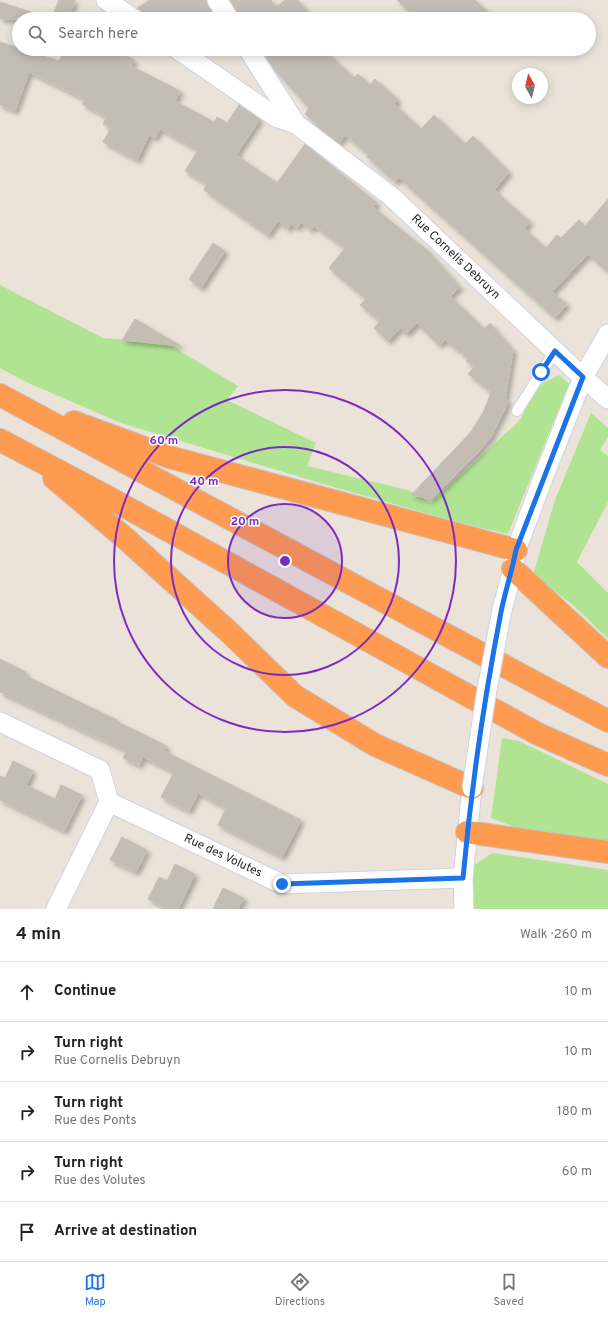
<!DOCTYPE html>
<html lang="en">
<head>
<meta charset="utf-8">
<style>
  :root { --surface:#fff; --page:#f2f2f2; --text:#202124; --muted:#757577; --line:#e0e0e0; --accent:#1a73e8 }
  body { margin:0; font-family:Overpass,sans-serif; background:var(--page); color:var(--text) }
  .compass { position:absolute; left:512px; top:68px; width:36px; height:36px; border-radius:50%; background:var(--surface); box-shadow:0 2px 10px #0003; rotate:352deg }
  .stop { position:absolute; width:12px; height:12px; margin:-9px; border:3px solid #1a73e8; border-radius:50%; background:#fff }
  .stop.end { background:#1a73e8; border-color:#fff; box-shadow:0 1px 4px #0008 }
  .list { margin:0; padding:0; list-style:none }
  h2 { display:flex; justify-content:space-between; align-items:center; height:52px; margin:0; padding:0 16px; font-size:17px }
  h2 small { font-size:13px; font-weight:400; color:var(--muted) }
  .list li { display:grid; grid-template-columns:26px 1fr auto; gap:12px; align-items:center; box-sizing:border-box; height:60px; padding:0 16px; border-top:1px solid var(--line) }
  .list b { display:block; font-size:15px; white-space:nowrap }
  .list p { margin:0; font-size:13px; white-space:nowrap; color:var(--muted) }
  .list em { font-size:13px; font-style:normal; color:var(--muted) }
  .icon { flex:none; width:22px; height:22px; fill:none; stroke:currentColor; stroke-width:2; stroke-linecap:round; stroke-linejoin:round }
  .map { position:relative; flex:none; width:608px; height:909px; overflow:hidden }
  .search { position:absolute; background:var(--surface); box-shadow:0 2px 10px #0003; left:12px; right:12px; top:12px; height:44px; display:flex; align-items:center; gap:10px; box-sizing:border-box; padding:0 14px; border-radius:22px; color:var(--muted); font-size:15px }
  .sheet { height:352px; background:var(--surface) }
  nav { display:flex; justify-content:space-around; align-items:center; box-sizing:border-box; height:56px; border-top:1px solid var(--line); background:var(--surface); font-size:11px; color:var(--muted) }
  nav a { display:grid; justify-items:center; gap:2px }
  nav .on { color:var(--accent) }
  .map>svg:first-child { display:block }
  .green { fill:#b0e493 }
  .building { fill:#c3bdb5; stroke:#c7bfb3; filter:url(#shadow) }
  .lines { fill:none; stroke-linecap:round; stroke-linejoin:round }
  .lane-casing { stroke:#cfd3e2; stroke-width:12 }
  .street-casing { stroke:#cfd3e2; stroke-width:21 }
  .highway-casing { stroke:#c3c3c3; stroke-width:24 }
  .lane { stroke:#fff; stroke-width:10 }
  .street { stroke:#fff; stroke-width:19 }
  .highway { stroke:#ff9a51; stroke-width:22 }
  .street-bridge-casing { stroke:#cfd3e2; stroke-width:21; stroke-linecap:butt }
  .street-bridge { stroke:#fff; stroke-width:19 }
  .route { stroke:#1a73e8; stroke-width:5 }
  .ring { fill:none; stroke:#7b2cbf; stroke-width:2 }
  .labels { text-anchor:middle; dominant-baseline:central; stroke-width:3; stroke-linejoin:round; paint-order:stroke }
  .street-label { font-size:12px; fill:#282828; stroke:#fff }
  .centre { fill:#7b2cbf; stroke:#fff; stroke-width:2 }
  .ring-label { font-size:12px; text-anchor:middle; font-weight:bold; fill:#7b2cbf; stroke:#fff; stroke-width:3; stroke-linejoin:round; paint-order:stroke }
</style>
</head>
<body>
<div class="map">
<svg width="608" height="909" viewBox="0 0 608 909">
  <defs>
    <filter id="shadow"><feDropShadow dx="3.5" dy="3.5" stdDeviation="2" flood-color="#0004"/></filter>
  </defs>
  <rect width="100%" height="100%" fill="#ebe3d9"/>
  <path class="green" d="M 0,285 L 103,338 L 165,342 L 238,386 L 227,400 L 316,443 L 307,466 L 408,490 L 431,503 L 520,420 L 537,386 L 559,375 L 569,384 L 508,534 L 465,524 L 330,486 L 121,423 L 26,382 L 0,368 Z
    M 591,413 L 608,428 L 608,437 L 600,450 L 608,456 L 608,502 L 577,562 L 608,593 L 608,639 L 573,605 L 533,575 L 555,500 Z
    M 502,738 L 519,741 L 608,784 L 608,842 L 522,830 L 491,818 Z
    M 492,853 L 608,870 L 608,909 L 473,909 L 471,867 Z"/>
  <path class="building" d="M 59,0 L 75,0 L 68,19 L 51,19 Z
    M 150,0 L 206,0 L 208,6 L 216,19 L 145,19 L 144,14 L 137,8 Z
    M 230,0 L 271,0 L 276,7 L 285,0 L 298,0 L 313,19 L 240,19 L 238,13 Z
    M 397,0 L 475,0 L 495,19 L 417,19 Z
    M 0,2 L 43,16 L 42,19 L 0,19 Z
    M 0,42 L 59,61 L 65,49 L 113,49 L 134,60 L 131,66 L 180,91 L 175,101 L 214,122 L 217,117 L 227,123 L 239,105 L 260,119 L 236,155 L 277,183 L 305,144 L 377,203 L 373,207 L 429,252 L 460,287 L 450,296 L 484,329 L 490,323 L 513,350 L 505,400 L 508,400 L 504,411 L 491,437 L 476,455 L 431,499 L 411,495 L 470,433 L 484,411 L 491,392 L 468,374 L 474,367 L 466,361 L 468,358 L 445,340 L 439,345 L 417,323 L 406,334 L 400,328 L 388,341 L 374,328 L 380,321 L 360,305 L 366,299 L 329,268 L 345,248 L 314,226 L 311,230 L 301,222 L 297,228 L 291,224 L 288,229 L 278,221 L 268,235 L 204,190 L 207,184 L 185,171 L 198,150 L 160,129 L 155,138 L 149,135 L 137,160 L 103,142 L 111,127 L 103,124 L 107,117 L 82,104 L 85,99 L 29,72 L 15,111 L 0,105 Z
    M 261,49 L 323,49 L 354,78 L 358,74 L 370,85 L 375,79 L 398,100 L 394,104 L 421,129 L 434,115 L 465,144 L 473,136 L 509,172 L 494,190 L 530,222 L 524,229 L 546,248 L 557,235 L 561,238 L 579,220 L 585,226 L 608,199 L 608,272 L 588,254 L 552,292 L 567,304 L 555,318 L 399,178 L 395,182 L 367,157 L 369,155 L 345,135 L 339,143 L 317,126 L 318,125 L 305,114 L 309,108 L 273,68 Z
    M 213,243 L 225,251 L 201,288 L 189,279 Z
    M 135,319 L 181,346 L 122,340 Z
    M 0,659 L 26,672 L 24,675 L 117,720 L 116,721 L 167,746 L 164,751 L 301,820 L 282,857 L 218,825 L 226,808 L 198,793 L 189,811 L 161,797 L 174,772 L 143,757 L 139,765 L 123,758 L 127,751 L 0,692 Z
    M 13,761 L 33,771 L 26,785 L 55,799 L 61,785 L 82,795 L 64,831 L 0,800 L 0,776 L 5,778 Z
    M 122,837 L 147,850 L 136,872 L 110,860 Z
    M 175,864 L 195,874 L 178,909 L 170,909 L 148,899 L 159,877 L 167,881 Z
    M 223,888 L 244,898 L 238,909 L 213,909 Z"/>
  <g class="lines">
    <defs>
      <path id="lane" d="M 517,411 L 555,351"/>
      <g id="street">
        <path d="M 106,0 L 134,19"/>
        <path d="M 217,0 L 229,19"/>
        <path d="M 177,49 L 276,117 L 296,124"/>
        <path id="s1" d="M 248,49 L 296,124 L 392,197 L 576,371 L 608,399"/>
        <path d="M 502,610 L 513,569 L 516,550 L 542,481 L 583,377 L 608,334"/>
        <path d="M 0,722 L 100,770 L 109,802 L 56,909"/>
        <path id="s2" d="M 109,802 L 282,884 L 463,878"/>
        <path d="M 464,909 L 463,878 L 472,788"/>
      </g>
      <path id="highway" d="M 0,395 L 549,690 L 608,721
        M 74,422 L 169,457 L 516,550
        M 0,440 L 104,495 L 538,734 L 608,765
        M 54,478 L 126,539 L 230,633 L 295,696 L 375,745 L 472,788
        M 513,569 L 608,657
        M 467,832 L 608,852"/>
    </defs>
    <use href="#lane" class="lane-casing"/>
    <use href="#street" class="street-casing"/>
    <use href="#highway" class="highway-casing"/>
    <use href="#lane" class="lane"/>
    <use href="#street" class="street"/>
    <use href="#highway" class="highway"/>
    <defs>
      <path id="street-bridge" d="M 472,788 L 486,695 L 502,610"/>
    </defs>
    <use href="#street-bridge" class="street-bridge-casing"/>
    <use href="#street-bridge" class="street-bridge"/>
  </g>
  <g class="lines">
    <path class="route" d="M 282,884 L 463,878 C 471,789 484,700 501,612 C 505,592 512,571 516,550 L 583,377 L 555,351 L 541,372"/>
  </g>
  <circle cx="285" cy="561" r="57" fill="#7b2cbf" fill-opacity=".12"/>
  <g class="ring">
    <circle cx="285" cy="561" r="57"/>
    <circle cx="285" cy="561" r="114"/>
    <circle cx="285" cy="561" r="171"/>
  </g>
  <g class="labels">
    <g class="street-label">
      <text stroke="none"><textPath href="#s1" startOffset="297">Rue Cornelis Debruyn</textPath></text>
      <text stroke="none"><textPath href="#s2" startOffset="126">Rue des Volutes</textPath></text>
    </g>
  </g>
  <circle cx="285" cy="561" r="6" class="centre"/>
  <g class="ring-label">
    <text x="164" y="444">60 m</text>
    <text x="204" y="485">40 m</text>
    <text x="245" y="525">20 m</text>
  </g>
</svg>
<svg class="compass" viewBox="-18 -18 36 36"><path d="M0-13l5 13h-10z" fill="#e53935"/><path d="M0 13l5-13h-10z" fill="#757577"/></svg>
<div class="stop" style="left:541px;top:372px"></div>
<div class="stop end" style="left:282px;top:884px"></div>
<div class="search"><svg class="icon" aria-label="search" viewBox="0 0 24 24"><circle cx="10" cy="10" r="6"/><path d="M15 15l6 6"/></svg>Search here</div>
</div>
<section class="sheet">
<h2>4 min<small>Walk · 260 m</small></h2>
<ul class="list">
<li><svg class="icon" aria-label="ahead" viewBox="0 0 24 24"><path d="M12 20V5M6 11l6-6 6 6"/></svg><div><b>Continue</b></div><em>10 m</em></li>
<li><svg class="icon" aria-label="right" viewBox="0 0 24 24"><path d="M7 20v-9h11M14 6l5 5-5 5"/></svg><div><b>Turn right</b><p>Rue Cornelis Debruyn</p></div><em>10 m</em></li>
<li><svg class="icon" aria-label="right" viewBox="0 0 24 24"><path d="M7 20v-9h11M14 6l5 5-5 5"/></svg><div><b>Turn right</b><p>Rue des Ponts</p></div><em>180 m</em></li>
<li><svg class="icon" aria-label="right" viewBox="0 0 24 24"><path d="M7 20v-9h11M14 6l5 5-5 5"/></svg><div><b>Turn right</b><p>Rue des Volutes</p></div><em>60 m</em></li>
<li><svg class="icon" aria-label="arrive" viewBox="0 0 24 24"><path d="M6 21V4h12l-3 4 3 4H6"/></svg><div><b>Arrive at destination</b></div></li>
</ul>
</section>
<nav>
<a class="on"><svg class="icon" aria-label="map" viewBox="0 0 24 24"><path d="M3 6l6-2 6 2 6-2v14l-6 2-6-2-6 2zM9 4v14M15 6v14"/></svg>Map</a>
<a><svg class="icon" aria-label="directions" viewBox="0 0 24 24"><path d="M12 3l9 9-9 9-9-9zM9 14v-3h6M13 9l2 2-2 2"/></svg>Directions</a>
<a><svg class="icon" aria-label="saved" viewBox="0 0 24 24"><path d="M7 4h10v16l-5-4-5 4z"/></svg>Saved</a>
</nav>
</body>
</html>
